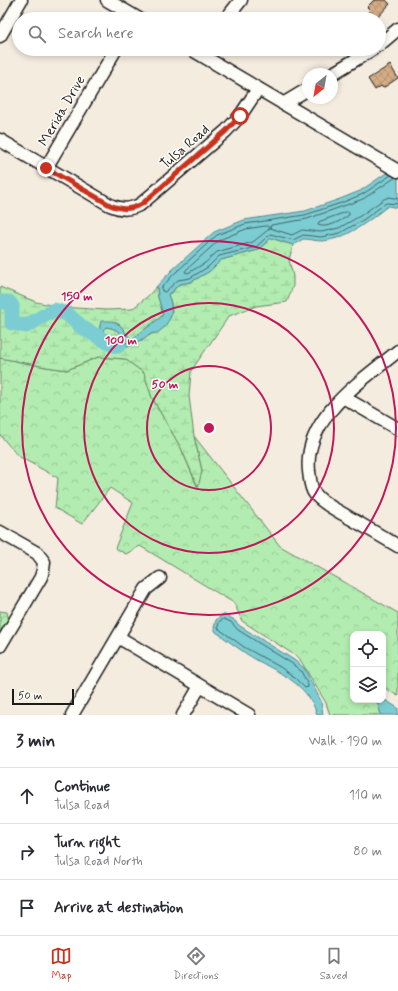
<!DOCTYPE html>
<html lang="en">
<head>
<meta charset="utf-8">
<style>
  :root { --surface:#fff; --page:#f2f2f3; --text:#2b2b33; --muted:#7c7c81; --line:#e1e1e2; --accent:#c8321e }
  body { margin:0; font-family:Mynerve,sans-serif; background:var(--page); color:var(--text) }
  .controls { position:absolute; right:12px; bottom:12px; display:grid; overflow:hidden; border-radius:8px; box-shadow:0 2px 6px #0003 }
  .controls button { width:36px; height:36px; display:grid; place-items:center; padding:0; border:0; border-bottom:1px solid var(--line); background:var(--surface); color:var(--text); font:20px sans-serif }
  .compass { position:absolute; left:302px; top:68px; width:36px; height:36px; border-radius:50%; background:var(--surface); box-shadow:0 2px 6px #0003; rotate:211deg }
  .scale { position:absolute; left:12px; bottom:10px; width:62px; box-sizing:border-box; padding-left:4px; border:2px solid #1c1c1c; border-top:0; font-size:11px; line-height:14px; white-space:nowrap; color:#1c1c1c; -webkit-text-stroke:3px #fdfcf7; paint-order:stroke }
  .stop { position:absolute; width:12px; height:12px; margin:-9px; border:3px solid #c8321e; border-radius:50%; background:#fff }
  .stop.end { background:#c8321e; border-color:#fff; box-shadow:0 1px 4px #0008 }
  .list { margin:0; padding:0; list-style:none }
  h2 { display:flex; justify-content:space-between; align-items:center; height:52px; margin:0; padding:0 16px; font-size:17px }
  h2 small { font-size:13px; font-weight:400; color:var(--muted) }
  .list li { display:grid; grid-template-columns:26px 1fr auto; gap:12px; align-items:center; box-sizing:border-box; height:56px; padding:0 16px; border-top:1px solid var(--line) }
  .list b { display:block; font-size:15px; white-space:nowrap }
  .list p { margin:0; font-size:13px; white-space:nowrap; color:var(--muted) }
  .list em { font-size:13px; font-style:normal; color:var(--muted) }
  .icon { flex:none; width:22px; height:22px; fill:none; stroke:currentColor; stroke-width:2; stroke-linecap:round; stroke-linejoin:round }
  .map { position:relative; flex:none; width:398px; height:715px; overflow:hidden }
  .search { position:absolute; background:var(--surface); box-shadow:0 2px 6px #0003; left:12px; right:12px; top:12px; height:44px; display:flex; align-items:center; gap:10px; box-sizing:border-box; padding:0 14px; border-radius:22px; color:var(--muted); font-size:15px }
  .sheet { height:220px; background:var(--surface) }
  nav { display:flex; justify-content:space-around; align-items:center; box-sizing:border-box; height:56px; border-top:1px solid var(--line); background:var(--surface); font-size:11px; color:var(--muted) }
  nav a { display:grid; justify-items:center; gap:2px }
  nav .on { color:var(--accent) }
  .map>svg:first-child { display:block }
  .forest { fill:url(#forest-crowns); stroke:#678466 }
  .wetland { fill:url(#wetland-marsh); stroke:#678466 }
  .water { fill:#7ccdd3; stroke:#56868a; fill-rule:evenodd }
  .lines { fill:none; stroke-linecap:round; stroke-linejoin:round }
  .shore { stroke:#426365; stroke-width:1 }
  .river { stroke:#7ccdd3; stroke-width:15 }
  .building { fill:url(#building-cross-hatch); stroke:#1c1c1c }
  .minor-casing { stroke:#1c1c1c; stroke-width:15 }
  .minor { stroke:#fdfcf7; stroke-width:12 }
  .route { stroke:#c8321e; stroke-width:5 }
  .ring { fill:none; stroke:#c2185b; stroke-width:2 }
  .labels { text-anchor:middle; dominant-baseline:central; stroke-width:3; stroke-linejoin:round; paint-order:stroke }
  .street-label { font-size:14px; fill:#1c1c1c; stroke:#fdfcf7 }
  .centre { fill:#c2185b; stroke:#fdfcf7; stroke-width:2 }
  .ring-label { font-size:12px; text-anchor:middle; font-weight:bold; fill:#c2185b; stroke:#fdfcf7; stroke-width:3; stroke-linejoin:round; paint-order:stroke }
</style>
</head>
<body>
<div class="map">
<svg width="398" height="715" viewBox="0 0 398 715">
  <defs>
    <pattern id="forest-crowns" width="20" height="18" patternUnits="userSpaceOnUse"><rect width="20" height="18" fill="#b2ecb0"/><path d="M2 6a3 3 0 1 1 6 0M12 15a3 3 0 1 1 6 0" fill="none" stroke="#98ca97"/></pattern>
    <pattern id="wetland-marsh" width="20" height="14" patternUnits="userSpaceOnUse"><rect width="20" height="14" fill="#b2ecb0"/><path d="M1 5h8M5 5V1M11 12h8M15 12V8" fill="none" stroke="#98ca97"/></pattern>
    <pattern id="building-cross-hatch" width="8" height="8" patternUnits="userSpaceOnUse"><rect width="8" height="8" fill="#d4ac85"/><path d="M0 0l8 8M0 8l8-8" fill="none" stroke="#b59372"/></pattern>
  </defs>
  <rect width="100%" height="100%" fill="#f5ece0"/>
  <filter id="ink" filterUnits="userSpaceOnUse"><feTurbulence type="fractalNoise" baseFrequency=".025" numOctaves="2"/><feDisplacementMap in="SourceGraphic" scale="8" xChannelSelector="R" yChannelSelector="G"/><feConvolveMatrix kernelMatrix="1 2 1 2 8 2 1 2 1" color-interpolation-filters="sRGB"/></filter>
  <g filter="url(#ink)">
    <path class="forest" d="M 98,357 L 125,359 L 144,373 L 152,398 L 181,448 L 197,486 L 202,471 L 194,436 L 280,546 L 398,613 L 398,696 L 383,687 L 383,634 L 353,634 L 353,700 L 375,700 L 379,706 L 381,715 L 330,715 L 326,703 L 299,658 L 242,621 L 234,603 L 140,546 L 126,554 L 115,548 L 133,503 L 110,488 L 82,524 L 55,508 L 58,478 L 18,456 L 0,435 L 0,358 L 46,367 L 67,370 Z
      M 0,611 L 7,612 L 9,621 L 0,636 Z"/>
    <path class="wetland" d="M 271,238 L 293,245 L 289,260 L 293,276 L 293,286 L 287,302 L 256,306 L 229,316 L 191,371 L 189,396 L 194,436 L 202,471 L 198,487 L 181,448 L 152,398 L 144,373 L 125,359 L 98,357 L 67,370 L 46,367 L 0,358 L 0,287 L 36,302 L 61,307 L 106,310 L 132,309 L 148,296 L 157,286 L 158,297 L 163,314 L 161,317 L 132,339 L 128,336 L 119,324 L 100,325 L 100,339 L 102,345 C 107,347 114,349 120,349 C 130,349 168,326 171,316 C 173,309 171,301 168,295 L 169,293 L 172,293 L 174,289 L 180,284 L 191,282 L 210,271 L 221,260 L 258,250 Z
      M 106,327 C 121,329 118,334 129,340 L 128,342 L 121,344 L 119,340 L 116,343 L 113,342 L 104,336 L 103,330 Z"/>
    <path class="water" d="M 398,165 L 398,208 L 388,206 C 368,221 348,239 322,241 C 316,241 309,239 303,239 L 293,245 L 271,238 L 258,250 L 221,260 L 210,271 L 191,282 L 180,284 L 174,289 L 172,293 L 169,293 L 168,295 C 171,301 172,308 171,315 C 170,320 166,323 165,327 L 157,333 L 153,333 L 126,348 L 120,349 L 102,345 C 100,338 99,328 101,321 C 107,321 113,320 118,324 C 124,327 125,335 132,339 L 161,317 L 163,314 L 158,297 L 157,286 L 171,271 L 214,232 L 244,220 L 305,211 L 340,199 L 360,191 ZM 106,327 C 121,329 118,334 128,340 L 128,342 L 125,344 L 121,344 L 117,338 L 116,342 L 113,342 L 110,340 L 110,338 L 104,336 L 103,330 Z
      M 223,614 L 233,619 L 240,626 L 294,660 L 304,668 L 321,701 L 323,715 L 317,715 C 307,678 268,670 241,650 C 233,645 225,638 216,632 L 214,628 L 216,620 Z
      M 385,700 L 398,708 L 398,715 L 381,715 L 377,701 Z"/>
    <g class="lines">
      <path class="shore" d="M 391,175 L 363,194 L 341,203 L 305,215 L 245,224 L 217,235 L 174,274 L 162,287 L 162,291 L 165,292 L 178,280 L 190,278 L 208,267 L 219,256 L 256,247 L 270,234 L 293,240 L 303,235 L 321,237 L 340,233 L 363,220 L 386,203 L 398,204
        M 396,177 L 363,199 L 307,219 L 271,225 L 270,228 L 292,235 L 302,230 L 321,232 L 339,228 L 360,216 L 384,199 L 389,197 L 398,199
        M 347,212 L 349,213 L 349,215 C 341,221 327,229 318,225 L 319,222 Z
        M 267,226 L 269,227 L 269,229 L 253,242 L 217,252 L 205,263 L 188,273 L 185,272 L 186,270 L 219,240 L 246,229 Z
        M 224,619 L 231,622 L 238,630 L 291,663 L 301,671 L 308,685 L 308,687 L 305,688 L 293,676 L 280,667 L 244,647 L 219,629 L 218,627 L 219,622 Z"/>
      <path class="river" d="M 0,302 L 9,302 L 12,306 L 12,323 L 26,326 L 54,310 L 67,314 L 83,328 L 111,344 L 118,346"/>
    </g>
    <path class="building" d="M 374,0 L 386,0 L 390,4 L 376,19 L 362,19 L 370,10 L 367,7 Z
      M 390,65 L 398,78 L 383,88 L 381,86 L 375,90 L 368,79 Z"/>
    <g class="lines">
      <defs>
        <path id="minor" d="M 107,0 L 139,19
          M 226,19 L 241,0
          M 0,36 L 21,0
          M 379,45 L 398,29
          M 191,49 L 398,171
          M 332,74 L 373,49
          M 283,104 L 308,89
          M 0,140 L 110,205 C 122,210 130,210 141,204 L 226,131 L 240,116 L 258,89
          M 46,168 L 116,49
          M 398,351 C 363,380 303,418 309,471 C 310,478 310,488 315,494 C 323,504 337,510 348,517 C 364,526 381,536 398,546
          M 343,397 L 398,429
          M 0,532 L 37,553 L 44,562 L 43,570 L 41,577 L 0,646
          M 118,637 L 249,715
          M 72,715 L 146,589 L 160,578
          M 183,715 L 200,686"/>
      </defs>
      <use href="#minor" class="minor-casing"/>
      <use href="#minor" class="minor"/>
    </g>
  </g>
  <g class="lines" filter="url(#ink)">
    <path class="route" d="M 46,168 L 110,205 C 122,210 130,210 142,204 L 226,131 L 240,116"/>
  </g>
  <g class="ring">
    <circle cx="209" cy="428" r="62"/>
    <circle cx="209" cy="428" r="125"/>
    <circle cx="209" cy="428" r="187"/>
  </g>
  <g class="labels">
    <g class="street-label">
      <text transform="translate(62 111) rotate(-60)">Merida Drive</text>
      <text transform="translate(185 147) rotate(-41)">Tulsa Road</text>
    </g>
  </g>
  <circle cx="209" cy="428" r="6" class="centre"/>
  <g class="ring-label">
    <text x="77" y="300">150 m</text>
    <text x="121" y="344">100 m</text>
    <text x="165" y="388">50 m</text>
  </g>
</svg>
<div class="controls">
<button><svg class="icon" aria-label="locate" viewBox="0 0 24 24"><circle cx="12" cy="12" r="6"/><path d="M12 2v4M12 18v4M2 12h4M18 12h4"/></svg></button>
<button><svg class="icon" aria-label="layers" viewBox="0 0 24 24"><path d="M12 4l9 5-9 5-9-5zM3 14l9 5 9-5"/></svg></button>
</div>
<svg class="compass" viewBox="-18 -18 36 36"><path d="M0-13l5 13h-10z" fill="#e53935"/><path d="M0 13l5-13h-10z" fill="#7c7c81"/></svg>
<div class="scale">50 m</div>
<div class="stop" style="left:240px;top:116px"></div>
<div class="stop end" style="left:46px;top:168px"></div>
<div class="search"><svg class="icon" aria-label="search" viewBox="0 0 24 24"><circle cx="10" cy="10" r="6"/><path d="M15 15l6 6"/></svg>Search here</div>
</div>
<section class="sheet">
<h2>3 min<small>Walk · 190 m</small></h2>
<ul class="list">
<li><svg class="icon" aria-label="ahead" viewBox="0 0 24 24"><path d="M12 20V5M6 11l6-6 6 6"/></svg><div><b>Continue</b><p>Tulsa Road</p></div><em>110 m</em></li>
<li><svg class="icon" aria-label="right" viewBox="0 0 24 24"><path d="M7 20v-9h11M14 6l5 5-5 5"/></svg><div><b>Turn right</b><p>Tulsa Road North</p></div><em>80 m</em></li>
<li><svg class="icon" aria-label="arrive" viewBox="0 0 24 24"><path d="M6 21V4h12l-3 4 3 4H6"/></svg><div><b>Arrive at destination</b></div></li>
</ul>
</section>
<nav>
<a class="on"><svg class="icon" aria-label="map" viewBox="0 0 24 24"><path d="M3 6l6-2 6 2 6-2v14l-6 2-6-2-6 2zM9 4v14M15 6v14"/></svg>Map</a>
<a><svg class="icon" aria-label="directions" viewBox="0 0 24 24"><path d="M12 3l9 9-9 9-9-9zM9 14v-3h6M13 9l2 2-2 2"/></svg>Directions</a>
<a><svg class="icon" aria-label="saved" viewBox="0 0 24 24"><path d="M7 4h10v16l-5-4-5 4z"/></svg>Saved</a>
</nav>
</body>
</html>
